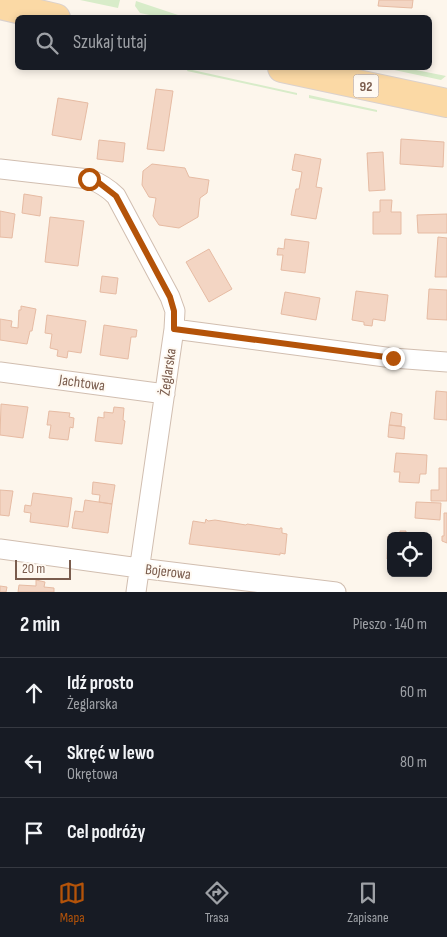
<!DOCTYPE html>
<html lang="pl">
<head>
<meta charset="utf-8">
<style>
  :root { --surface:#171b24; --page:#242831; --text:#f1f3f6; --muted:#9ea1a6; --line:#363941; --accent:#b45309 }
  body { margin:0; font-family:"Sofia Sans Condensed",sans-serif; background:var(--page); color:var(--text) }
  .controls { position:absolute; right:15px; bottom:15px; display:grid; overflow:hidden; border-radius:8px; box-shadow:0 2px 8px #0003 }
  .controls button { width:45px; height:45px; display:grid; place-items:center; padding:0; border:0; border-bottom:1px solid var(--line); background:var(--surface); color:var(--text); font:25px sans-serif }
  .scale { position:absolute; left:15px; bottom:12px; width:56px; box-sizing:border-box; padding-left:5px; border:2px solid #7a5c4d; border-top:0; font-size:14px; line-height:18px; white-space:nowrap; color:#7a5c4d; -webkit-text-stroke:4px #fffaf3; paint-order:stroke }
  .stop { position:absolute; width:15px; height:15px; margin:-11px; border:4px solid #b45309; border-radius:50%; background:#fff }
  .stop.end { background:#b45309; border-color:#fff; box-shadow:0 1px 5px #0008 }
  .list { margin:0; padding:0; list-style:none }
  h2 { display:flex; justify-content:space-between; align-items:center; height:65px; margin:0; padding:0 20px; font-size:21px }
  h2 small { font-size:16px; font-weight:400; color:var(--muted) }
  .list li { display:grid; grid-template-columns:32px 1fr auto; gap:15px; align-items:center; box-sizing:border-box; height:70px; padding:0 20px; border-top:1px solid var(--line) }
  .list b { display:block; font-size:19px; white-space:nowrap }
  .list p { margin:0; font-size:16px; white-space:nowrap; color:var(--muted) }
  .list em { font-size:16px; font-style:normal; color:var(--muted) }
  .icon { flex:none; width:28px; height:28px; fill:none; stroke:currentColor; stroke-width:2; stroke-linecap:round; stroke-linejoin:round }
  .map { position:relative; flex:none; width:447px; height:592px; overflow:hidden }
  .search { position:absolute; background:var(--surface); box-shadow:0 2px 8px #0003; left:15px; right:15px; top:15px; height:55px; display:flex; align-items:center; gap:12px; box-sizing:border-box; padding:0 18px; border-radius:8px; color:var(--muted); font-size:19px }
  .sheet { height:275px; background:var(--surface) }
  nav { display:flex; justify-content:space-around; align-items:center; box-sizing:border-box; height:70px; border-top:1px solid var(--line); background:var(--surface); font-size:14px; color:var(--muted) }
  nav a { display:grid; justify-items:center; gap:2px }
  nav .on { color:var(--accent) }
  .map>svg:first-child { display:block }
  .green { fill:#d8ecc9 }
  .building { fill:#f3d5c3; stroke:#e6bba3 }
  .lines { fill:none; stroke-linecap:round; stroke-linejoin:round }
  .street-casing { stroke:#d1beb0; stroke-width:21 }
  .primary-casing { stroke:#dad1cd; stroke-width:30 }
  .street { stroke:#fff; stroke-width:19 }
  .primary { stroke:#fbd9a5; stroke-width:28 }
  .route { stroke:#b45309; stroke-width:6 }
  .labels { text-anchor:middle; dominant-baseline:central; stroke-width:4; stroke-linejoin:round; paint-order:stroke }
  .shield { fill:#fffaf3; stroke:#a28b7f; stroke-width:1 }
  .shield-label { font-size:14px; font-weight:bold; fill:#7a5c4d }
  .street-label { font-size:15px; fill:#7a5c4d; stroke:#fffaf3 }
</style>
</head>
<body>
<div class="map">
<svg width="447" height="592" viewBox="0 0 447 592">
  <rect width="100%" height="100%" fill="#fdf6ec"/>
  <path class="green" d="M 80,0 L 120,0 L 118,8 Z
    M 136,1 L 184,17 L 159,17 L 140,13 L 135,6 Z
    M 385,68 L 406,68 L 446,76 L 441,80 Z
    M 188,69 L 297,93 L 297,95 L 187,71 Z
    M 309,95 L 377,110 L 377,112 L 309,98 Z"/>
  <path class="building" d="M 379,0 L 413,0 L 412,8 L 378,6 Z
    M 156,89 L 173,91 L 164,151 L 147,149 Z
    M 58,98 L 88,103 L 81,140 L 52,135 Z
    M 401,139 L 444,142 L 443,167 L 400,164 Z
    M 99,140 L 125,143 L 123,162 L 97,159 Z
    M 383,152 L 385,190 L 369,191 L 367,153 Z
    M 295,154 L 321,159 L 316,187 L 322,188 L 316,219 L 291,215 L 296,189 L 299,189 L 302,172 L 292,170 Z
    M 152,164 L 185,168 L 189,177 L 209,180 L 207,193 L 200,198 L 198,217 L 179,228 L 159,225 L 153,216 L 156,198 L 149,197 L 142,185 L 143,171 Z
    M 24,194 L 42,197 L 40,216 L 22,213 Z
    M 380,200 L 392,200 L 391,212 L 401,212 L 401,234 L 373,234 L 373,212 L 380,212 Z
    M 0,211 L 15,214 L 12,238 L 0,237 Z
    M 447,214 L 447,233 L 418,233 L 417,215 Z
    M 50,217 L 84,221 L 78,266 L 45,262 Z
    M 438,237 L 447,238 L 447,277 L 435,277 Z
    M 285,239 L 309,242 L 305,273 L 281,270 L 283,255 L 277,255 L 278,248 L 284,249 Z
    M 209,249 L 232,289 L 209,302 L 186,262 Z
    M 102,276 L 118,278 L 116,294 L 100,292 Z
    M 429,289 L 447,290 L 447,320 L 427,319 Z
    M 356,291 L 388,295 L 385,321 L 373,319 L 372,326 L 364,325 L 364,322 L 352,320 Z
    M 285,292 L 320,298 L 316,320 L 281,314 Z
    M 21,306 L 36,309 L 32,331 L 30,331 L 27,344 L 0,340 L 0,319 L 12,321 L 11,327 L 18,328 L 19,310 L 21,310 Z
    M 47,315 L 86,321 L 81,353 L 68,351 L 67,358 L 57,356 L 58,350 L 50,348 L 52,334 L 45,333 Z
    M 104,325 L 137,330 L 136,337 L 131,337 L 128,359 L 100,355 Z
    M 436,391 L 447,392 L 447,420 L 434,419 Z
    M 1,404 L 28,407 L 23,438 L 0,435 Z
    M 114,407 L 124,408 L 123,420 L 125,421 L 122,444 L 95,441 L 98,417 L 104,418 L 104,412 L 113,413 Z
    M 49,411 L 70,413 L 69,417 L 74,418 L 73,428 L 70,427 L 68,440 L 49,438 L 51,425 L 47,425 Z
    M 391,412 L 402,414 L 401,426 L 389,425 Z
    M 389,425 L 405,427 L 404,439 L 388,437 Z
    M 396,453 L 427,455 L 426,474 L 420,474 L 419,483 L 399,482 L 400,472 L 394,472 Z
    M 439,468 L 447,468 L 447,501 L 431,501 L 431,490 L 439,490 Z
    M 93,482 L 115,485 L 112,504 L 99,502 L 100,495 L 92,494 Z
    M 0,490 L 13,491 L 9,516 L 0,515 Z
    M 33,493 L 72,498 L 68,527 L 30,522 L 31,513 L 24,512 L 25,505 L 31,506 Z
    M 85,500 L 112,504 L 108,533 L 72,528 L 75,511 L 83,512 Z
    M 416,502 L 441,503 L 440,520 L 415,518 Z
    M 444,513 L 447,513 L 447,543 L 442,541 L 442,536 L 444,536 Z
    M 206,519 L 208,521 L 215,520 L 246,525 L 247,524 L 280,529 L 280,528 L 282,528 L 282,533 L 287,534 L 285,554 L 280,553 L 280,555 L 189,544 L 193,521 L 205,523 Z
    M 400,531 L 406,531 L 406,536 L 400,536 Z
    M 388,536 L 391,536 L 391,559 L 387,559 Z
    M 36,580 L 45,582 L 44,587 L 54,588 L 54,592 L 18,592 L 19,585 L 36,586 Z
    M 0,586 L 7,587 L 6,592 L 0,592 Z"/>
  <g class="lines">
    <defs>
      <path id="street" d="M 0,169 L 89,179 C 100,183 108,188 116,196 L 170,297 L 175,311 L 174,329 L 136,592
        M 174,329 L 393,358 L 447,362
        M 0,372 L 165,394
        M 0,549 L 139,568 L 336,592"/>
      <path id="primary" d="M 0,5 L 56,18
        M 282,68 L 447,103"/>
    </defs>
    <use href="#street" class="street-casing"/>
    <use href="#primary" class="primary-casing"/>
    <use href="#street" class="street"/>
    <use href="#primary" class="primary"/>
  </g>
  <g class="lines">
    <path class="route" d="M 89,179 L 98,182 L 116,196 L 170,297 L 174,311 L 174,329 L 393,358"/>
  </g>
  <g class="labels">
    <rect class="shield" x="353.5" y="74.5" width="25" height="23" rx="4"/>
    <g class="shield-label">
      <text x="366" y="86">92</text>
    </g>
    <g class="street-label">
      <text transform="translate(168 372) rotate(-82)">Żeglarska</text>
      <text transform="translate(82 383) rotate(8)">Jachtowa</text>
      <text transform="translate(168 572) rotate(7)">Bojerowa</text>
    </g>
  </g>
</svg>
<div class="controls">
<button><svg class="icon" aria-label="locate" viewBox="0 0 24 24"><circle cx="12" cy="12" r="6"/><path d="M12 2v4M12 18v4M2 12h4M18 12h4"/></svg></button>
</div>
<div class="scale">20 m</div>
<div class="stop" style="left:89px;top:179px"></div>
<div class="stop end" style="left:393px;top:358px"></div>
<div class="search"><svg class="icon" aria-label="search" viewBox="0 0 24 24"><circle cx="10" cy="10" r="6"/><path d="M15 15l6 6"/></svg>Szukaj tutaj</div>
</div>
<section class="sheet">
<h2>2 min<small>Pieszo · 140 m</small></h2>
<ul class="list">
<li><svg class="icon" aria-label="ahead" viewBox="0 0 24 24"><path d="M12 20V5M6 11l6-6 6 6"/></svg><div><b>Idź prosto</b><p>Żeglarska</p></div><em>60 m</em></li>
<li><svg class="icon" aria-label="left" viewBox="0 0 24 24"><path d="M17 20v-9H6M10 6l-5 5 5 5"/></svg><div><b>Skręć w lewo</b><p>Okrętowa</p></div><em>80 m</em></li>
<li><svg class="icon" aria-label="arrive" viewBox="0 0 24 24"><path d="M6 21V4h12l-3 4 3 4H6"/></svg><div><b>Cel podróży</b></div></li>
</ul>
</section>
<nav>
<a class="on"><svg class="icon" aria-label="map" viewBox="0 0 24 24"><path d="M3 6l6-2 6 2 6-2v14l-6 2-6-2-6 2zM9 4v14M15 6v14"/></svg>Mapa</a>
<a><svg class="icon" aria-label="directions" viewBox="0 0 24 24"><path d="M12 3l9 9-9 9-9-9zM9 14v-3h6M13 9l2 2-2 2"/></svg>Trasa</a>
<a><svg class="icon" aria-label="saved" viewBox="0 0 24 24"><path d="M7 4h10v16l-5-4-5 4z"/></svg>Zapisane</a>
</nav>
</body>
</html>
